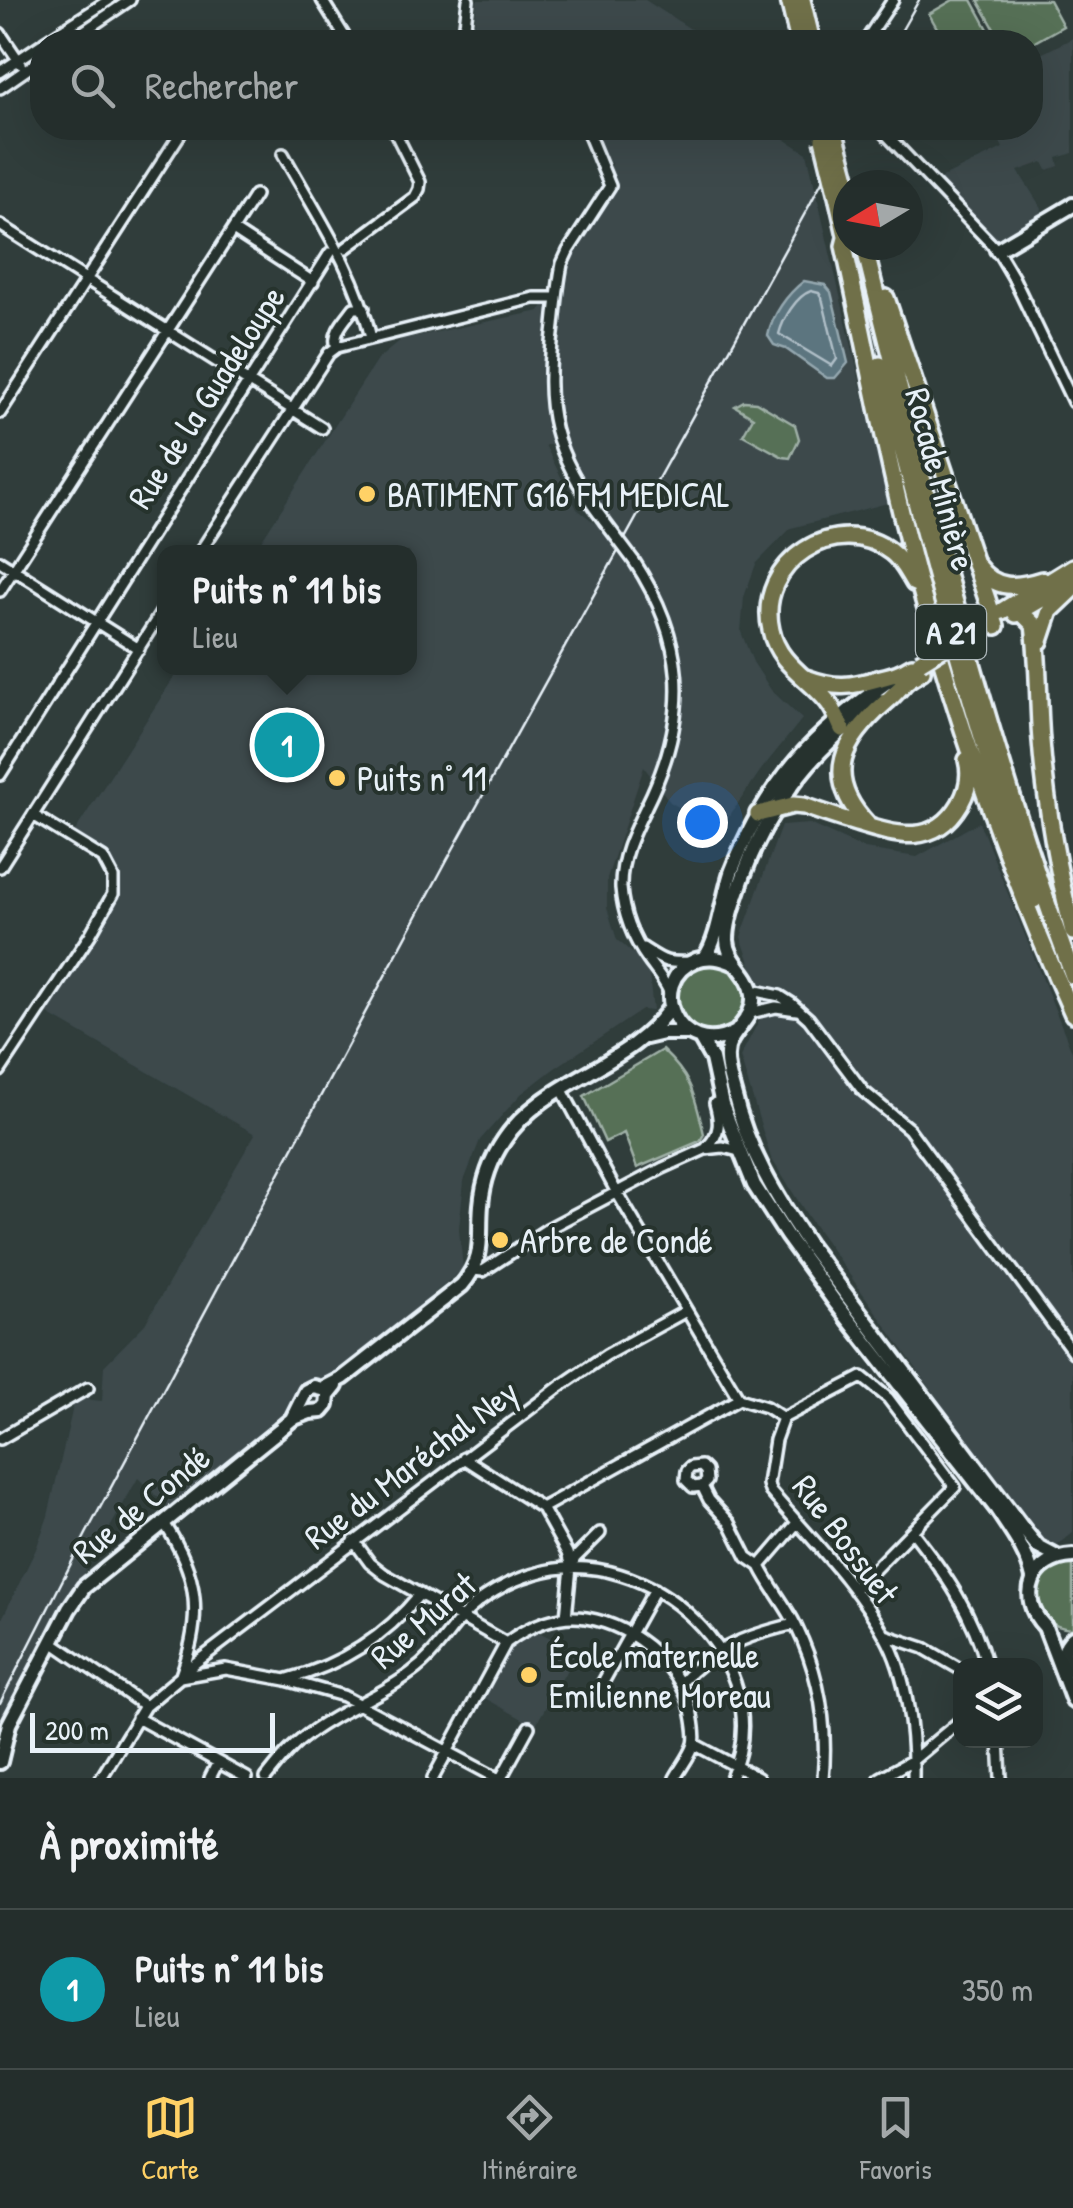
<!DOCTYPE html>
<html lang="fr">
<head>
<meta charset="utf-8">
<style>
  :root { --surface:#242e2c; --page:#303a38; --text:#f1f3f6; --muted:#a3a8a9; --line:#414a48; --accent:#ffd166 }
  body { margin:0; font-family:"Patrick Hand",sans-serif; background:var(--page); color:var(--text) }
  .controls { position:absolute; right:30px; bottom:30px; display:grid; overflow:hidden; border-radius:20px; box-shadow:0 10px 40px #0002 }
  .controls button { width:90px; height:90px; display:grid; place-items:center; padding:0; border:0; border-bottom:2px solid var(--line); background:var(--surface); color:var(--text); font:50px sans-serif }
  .compass { position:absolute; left:833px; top:170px; width:90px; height:90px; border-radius:50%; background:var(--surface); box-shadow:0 10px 40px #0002; rotate:260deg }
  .scale { position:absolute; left:30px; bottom:25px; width:245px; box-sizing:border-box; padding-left:10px; border:5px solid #e8f1f8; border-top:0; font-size:28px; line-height:35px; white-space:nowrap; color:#e8f1f8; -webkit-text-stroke:8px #26332d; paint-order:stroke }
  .you { position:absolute; left:702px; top:822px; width:35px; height:35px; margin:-25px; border:8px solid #fff; border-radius:50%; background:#1a73e8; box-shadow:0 0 0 15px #1a73e833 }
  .badge { display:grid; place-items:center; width:65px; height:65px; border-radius:50%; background:var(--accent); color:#fff; font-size:32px; font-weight:700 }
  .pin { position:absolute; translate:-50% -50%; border:5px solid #fff; box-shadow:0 2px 10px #0006 }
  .popup { position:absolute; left:157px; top:545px; width:260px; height:130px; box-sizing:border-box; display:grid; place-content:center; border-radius:20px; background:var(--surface); filter:drop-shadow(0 2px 8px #0005); font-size:32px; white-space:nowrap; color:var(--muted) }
  .popup b { font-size:38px; color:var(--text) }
  .popup::after { content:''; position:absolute; left:50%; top:100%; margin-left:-20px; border:20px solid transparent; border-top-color:var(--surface) }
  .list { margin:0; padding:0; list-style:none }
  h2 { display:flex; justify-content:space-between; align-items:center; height:130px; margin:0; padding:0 40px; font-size:42px }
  h2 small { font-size:32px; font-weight:400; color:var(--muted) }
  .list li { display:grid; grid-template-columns:65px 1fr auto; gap:30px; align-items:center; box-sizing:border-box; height:160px; padding:0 40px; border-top:2px solid var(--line) }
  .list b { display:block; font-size:38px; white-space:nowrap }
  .list p { margin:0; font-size:32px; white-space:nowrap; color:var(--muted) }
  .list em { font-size:32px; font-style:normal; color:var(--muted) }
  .icon { flex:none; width:55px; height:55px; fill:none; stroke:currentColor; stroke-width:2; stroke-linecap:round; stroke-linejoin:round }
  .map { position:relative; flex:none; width:1073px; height:1778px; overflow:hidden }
  .search { position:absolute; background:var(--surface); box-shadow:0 10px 40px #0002; left:30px; right:30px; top:30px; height:110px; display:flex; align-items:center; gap:25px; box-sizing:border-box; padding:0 35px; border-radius:40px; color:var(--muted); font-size:38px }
  .sheet { height:290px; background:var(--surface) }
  nav { display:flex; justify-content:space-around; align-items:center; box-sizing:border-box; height:140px; border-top:2px solid var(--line); background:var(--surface); font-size:28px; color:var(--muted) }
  nav a { display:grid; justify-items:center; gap:5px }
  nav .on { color:var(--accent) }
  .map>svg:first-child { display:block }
  .built { fill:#3c494c; fill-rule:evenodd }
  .green { fill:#567056; stroke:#9fb0a7; stroke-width:2.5 }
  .water { fill:#5c757f; stroke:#94a7af; stroke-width:2.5 }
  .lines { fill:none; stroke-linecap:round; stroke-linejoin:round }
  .shore { stroke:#b0bfc8; stroke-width:2.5 }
  .street-casing { stroke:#e8f1f8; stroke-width:16 }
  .secondary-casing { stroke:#e8f1f8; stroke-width:20 }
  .highway-casing { stroke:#e8f1f8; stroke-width:22 }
  .street { stroke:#26332d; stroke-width:9 }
  .secondary { stroke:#26332d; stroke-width:12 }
  .highway { stroke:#6f704a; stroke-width:15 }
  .rail { stroke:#e8f1f8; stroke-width:2.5 }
  .street-bridge-casing { stroke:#e8f1f8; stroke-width:16; stroke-linecap:butt }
  .highway-bridge-casing { stroke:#e8f1f8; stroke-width:22; stroke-linecap:butt }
  .street-bridge { stroke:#26332d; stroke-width:9 }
  .highway-bridge { stroke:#6f704a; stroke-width:15 }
  .poi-dot { fill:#ffd166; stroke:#26332d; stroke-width:4 }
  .labels { text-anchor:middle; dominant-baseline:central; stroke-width:8; stroke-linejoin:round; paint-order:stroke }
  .shield { fill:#26332d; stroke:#aeb8bb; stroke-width:2.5 }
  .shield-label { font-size:32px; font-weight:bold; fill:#e8f1f8 }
  .street-label { font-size:35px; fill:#e8f1f8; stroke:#26332d }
  .poi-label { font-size:35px; fill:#e8f1f8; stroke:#26332d; text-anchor:start }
</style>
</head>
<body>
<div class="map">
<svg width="1073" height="1778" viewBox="0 0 1073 1778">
  <rect width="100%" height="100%" fill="#303d3b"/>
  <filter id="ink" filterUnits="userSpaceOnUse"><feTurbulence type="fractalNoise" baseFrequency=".01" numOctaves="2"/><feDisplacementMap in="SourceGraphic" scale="20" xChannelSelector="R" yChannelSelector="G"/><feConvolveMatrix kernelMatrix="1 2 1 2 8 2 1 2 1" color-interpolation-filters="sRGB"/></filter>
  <g filter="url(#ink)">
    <path class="built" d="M 477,0 L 645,0 L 711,42 L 480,42 L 473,36 Z
      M 1073,38 L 1073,153 L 1057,158 L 1059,166 L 1047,170 L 1043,162 L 1018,171 L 1042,209 L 1040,216 L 994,241 L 937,180 L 1003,148 L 993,128 L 1030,128 L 1031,59 Z
      M 573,128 L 767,128 L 807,153 L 888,503 L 791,528 L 756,564 L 744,597 L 741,632 L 753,662 L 771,690 L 802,719 L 761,770 L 719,831 L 670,802 L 644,767 L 607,878 L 607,908 L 617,940 L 648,966 L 653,1011 L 642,1010 L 555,1068 L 521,1094 L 480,1140 L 464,1181 L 459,1229 L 463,1269 L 225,1468 L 171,1510 L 138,1478 L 0,1722 L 0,1623 L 36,1549 L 48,1516 L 75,1398 L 102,1401 L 104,1366 L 145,1324 L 255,1134 L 41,1010 L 113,894 L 113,877 L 103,858 L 70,839 L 180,668 L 410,668 L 410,552 L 254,552 L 377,360 L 402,339 L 540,311 L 612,164 ZM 545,445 L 559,445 L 609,534 L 577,509 Z
      M 979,822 L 1073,1054 L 1073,1533 L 1048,1553 L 809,1218 L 771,1158 L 740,1057 L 766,1007 L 741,937 L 781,826 L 809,824 L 865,849 L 917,857 Z
      M 537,1631 L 577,1652 L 535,1726 L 483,1697 L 508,1649 L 515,1642 Z"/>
    <path class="green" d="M 953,0 L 972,0 L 995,42 L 945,42 L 929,14 Z
      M 978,0 L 1049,0 L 1063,26 L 1031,44 L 1002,42 Z
      M 744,401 L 756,402 L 795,425 L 799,439 L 790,458 L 783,457 L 743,435 L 753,417 L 735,406 Z
      M677 998a35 35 0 1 1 70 0a35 35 0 1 1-70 0Z
      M 662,1050 C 693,1079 694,1094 704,1134 L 700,1141 L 637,1168 L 624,1133 L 605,1142 L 584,1096 Z
      M 1073,1563 L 1073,1629 C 1024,1627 1024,1565 1073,1563 Z"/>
    <path class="water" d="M 804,281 L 825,285 L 831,292 L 848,363 L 835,378 L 827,378 L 786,349 L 774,345 L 768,336 C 772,315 787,294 804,281 Z"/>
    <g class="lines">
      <path class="shore" d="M 811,291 L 819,293 L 822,298 L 837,359 L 832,366 L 779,334 C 783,319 796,296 811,291 Z"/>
      <defs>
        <path id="street" d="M 322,0 L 348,42
          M 0,33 L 21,64
          M 44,42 L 109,0
          M 68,42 L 130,0
          M 463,42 L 468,0
          M 865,42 L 893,0
          M 0,72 L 42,44
          M 0,88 L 42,59
          M 586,128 L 610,186 L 568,251 L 562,264 C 558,284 556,305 554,326 C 543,409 552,453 604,521
          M 880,128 L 997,250 L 1013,277 L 1073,402
          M 283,154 C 316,213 356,271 371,338
          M 0,225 L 322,428
          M 233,230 L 313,282
          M 346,248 L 415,197 L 419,189 L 420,182 L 393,128
          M 337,347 L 534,298 L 557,298
          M 0,413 L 184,128
          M 200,552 L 329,353 L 337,347 C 331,333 346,319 354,308 L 364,308
          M 0,561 L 139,649
          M 634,561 C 685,639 690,710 652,794 C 638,824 620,854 621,888 C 623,914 633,939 648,960 C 655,970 664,980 669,992
          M 0,591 L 255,195
          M 0,775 L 330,253
          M 0,867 L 164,608
          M 643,948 C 665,962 664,963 691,962
          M 752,990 L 780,996 L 791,1003 L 809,1019 L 863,1091 L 909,1129 L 1073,1352
          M 750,1013 L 776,1007 L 797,1010
          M 0,1071 L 90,935 L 113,894 L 113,877 L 103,858 L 33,815
          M 561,1088 L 616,1191 L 739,1399
          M 707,1147 C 721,1133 720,1121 715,1103
          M 473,1270 L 483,1271 L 549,1228 L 663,1168 L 705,1149 L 723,1147 L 739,1151
          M 739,1399 L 766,1407 L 783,1418
          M 0,1439 L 88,1388
          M 464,1458 L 542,1508 L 567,1553 L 571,1567 L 566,1617
          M 702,1486 L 693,1487 L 686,1480 L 687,1471 L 691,1467 L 701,1466 L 706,1471 L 707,1481 L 702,1486 L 709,1500 L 730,1523 L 747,1557 L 760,1566
          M 542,1508 L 739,1399
          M 164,1523 C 199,1575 203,1617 181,1675
          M 797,1523 L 760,1566 C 770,1587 786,1605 796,1626 C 820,1675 828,1725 823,1778
          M 912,1531 C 945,1573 973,1613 987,1666
          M 354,1541 L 370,1563 L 384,1574 L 506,1643
          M 571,1567 L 575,1558 L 600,1533
          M 854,1590 L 955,1487 L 888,1398 L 862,1377 L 783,1418 L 775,1440 L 768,1484 L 770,1491 C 809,1537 856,1583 885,1636 C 907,1675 914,1734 913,1778
          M 885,1635 L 924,1648 L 960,1669
          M 52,1642 L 145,1706
          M 180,1677 L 194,1664 L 559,1387 L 606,1355 L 686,1311
          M 288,1679 C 341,1665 385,1637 420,1594
          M 681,1683 C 711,1648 751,1634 795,1624
          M 602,1684 L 655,1589
          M 137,1718 L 247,1778
          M 999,1740 L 1001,1778
          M 694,1744 L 758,1778
          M 101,1778 L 145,1706 L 180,1677 L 226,1669 L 286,1680 L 343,1696 L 497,1778
          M 210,1778 L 218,1762
          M 266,1778 C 277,1764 288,1750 302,1739 C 335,1712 378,1698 412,1672 C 433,1657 446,1635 463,1616 C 480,1597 509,1581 534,1574 C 647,1538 783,1663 731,1778
          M 433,1778 L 506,1643 C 528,1626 558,1613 586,1618 C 636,1626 686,1670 693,1720 C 694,1727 696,1737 694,1744 C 691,1755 681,1767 675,1778
          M 501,1778 L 529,1727
          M 880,1778 L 913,1760 L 960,1721"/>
        <path id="secondary" d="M 997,250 L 1073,205
          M 879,701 C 811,748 761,815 737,895 C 732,909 727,925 727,940 C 728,963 750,972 753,994 C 756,1021 727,1031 727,1055 C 726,1068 731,1081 734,1093 C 747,1149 776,1197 808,1244 L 1025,1531 L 1038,1547 L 1057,1557
          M 705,957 C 719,939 723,894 732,870 C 767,780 815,732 893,678
          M 734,1033 C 679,1062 643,982 696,960 C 710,955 722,958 735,964
          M 646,1037 L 663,1033 L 688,1033
          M 700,1038 L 712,1059 L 722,1105 L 754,1185 L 787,1236 L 835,1302 L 996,1508 C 1011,1531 1027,1551 1033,1578
          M 292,1419 L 310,1412 L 322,1411 L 327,1405 L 328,1396 L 336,1386
          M 1073,1556 C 1032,1558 1016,1597 1045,1627 L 1073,1701
          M 1067,1670 C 1064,1657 1062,1647 1073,1638
          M 0,1762 L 9,1724 L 69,1609 L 84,1587 L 279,1430 L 292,1419 L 306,1391 L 314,1387 L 322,1389 L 343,1378 L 462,1285 C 486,1257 478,1238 481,1205 C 483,1182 491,1159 504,1140 C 545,1078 632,1067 671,1006"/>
        <path id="highway" d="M 789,0 L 799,42
          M 802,0 L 812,42
          M 838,200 L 848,244
          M 846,238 L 844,246 C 870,364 891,485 924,601 C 964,743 1013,881 1073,1014
          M 864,245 C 924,491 985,738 1073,976
          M 886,298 L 996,626
          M 880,365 C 927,545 974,724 1034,900
          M 978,567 C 995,590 1017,588 1042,580
          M 1007,608 L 1021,612 L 1034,625 C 1039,664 1038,703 1041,741 C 1046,806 1057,869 1073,932
          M 1002,611 L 1073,567
          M 1016,614 L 1073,581
          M 1040,641 L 1050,611 L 1072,590
          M 806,678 C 836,689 850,687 881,678 C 893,675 901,673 912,666
          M 842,729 C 838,720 834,709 828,702 C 808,677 778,664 771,630 C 755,563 837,510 891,552 C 902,560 907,572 914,583
          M 758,814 L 793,805 L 804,806 C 821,812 839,818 856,823 C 895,835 934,848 960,804 C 968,790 971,775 967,760
          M 867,824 C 822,776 843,740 886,702 C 893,696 897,691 903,685 C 907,679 916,675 922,671"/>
      </defs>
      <use href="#street" class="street-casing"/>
      <use href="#secondary" class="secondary-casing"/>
      <use href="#highway" class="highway-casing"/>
      <use href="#street" class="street"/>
      <use href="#secondary" class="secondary"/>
      <use href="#highway" class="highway"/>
      <path class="rail" d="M 895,42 L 919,0
        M 0,1703 L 86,1534 L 447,860 L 809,206 L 850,128"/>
      <defs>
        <path id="street-bridge" d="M 604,521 L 634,561"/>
        <path id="highway-bridge" d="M 835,133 L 849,185
          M 823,139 L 838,200
          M 920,662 L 986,621"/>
      </defs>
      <use href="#street-bridge" class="street-bridge-casing"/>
      <use href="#highway-bridge" class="highway-bridge-casing"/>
      <use href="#street-bridge" class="street-bridge"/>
      <use href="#highway-bridge" class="highway-bridge"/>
    </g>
  </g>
  <g class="poi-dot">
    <circle cx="367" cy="494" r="10"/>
    <circle cx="337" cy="778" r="10"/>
    <circle cx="500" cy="1240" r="10"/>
    <circle cx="529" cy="1675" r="10"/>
  </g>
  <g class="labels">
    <rect class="shield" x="916" y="605" width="70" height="54" rx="8"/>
    <g class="shield-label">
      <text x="951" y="632">A 21</text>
    </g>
    <g class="street-label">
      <text transform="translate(206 397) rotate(-57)">Rue de la Guadeloupe</text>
      <text transform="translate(941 479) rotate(75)">Rocade Minière</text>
      <text transform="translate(411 1464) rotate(-37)">Rue du Maréchal Ney</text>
      <text transform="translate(141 1504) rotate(-39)">Rue de Condé</text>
      <text transform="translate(846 1539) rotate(53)">Rue Bossuet</text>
      <text transform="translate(423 1620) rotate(-41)">Rue Murat</text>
    </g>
    <g class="poi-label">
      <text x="387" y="494">BATIMENT G16 FM MEDICAL</text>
      <text x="357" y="778">Puits n° 11</text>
      <text x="520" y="1240">Arbre de Condé</text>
      <text x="549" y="1655">École maternelle<tspan x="549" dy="40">Emilienne Moreau</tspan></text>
    </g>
  </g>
</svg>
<div class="controls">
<button><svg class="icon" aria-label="layers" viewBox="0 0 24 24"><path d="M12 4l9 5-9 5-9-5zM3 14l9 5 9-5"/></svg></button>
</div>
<svg class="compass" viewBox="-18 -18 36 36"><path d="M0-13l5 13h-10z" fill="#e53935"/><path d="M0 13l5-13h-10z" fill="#a3a8a9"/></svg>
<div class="scale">200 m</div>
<div class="you"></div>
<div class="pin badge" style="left:287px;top:745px;background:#0f9aa8">1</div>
<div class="popup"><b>Puits n° 11 bis</b>Lieu</div>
<div class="search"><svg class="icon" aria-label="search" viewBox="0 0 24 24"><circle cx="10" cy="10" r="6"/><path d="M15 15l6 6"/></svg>Rechercher</div>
</div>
<section class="sheet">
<h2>À proximité<small></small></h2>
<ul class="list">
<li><span class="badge" style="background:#0f9aa8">1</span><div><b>Puits n° 11 bis</b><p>Lieu</p></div><em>350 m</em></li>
</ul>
</section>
<nav>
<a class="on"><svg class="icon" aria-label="map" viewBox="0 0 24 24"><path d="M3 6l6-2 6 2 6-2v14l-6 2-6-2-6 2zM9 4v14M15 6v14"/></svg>Carte</a>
<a><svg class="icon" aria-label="directions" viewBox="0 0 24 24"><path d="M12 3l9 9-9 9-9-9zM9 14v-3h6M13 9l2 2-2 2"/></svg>Itinéraire</a>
<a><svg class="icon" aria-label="saved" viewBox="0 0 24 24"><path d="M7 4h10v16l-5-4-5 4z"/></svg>Favoris</a>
</nav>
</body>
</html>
